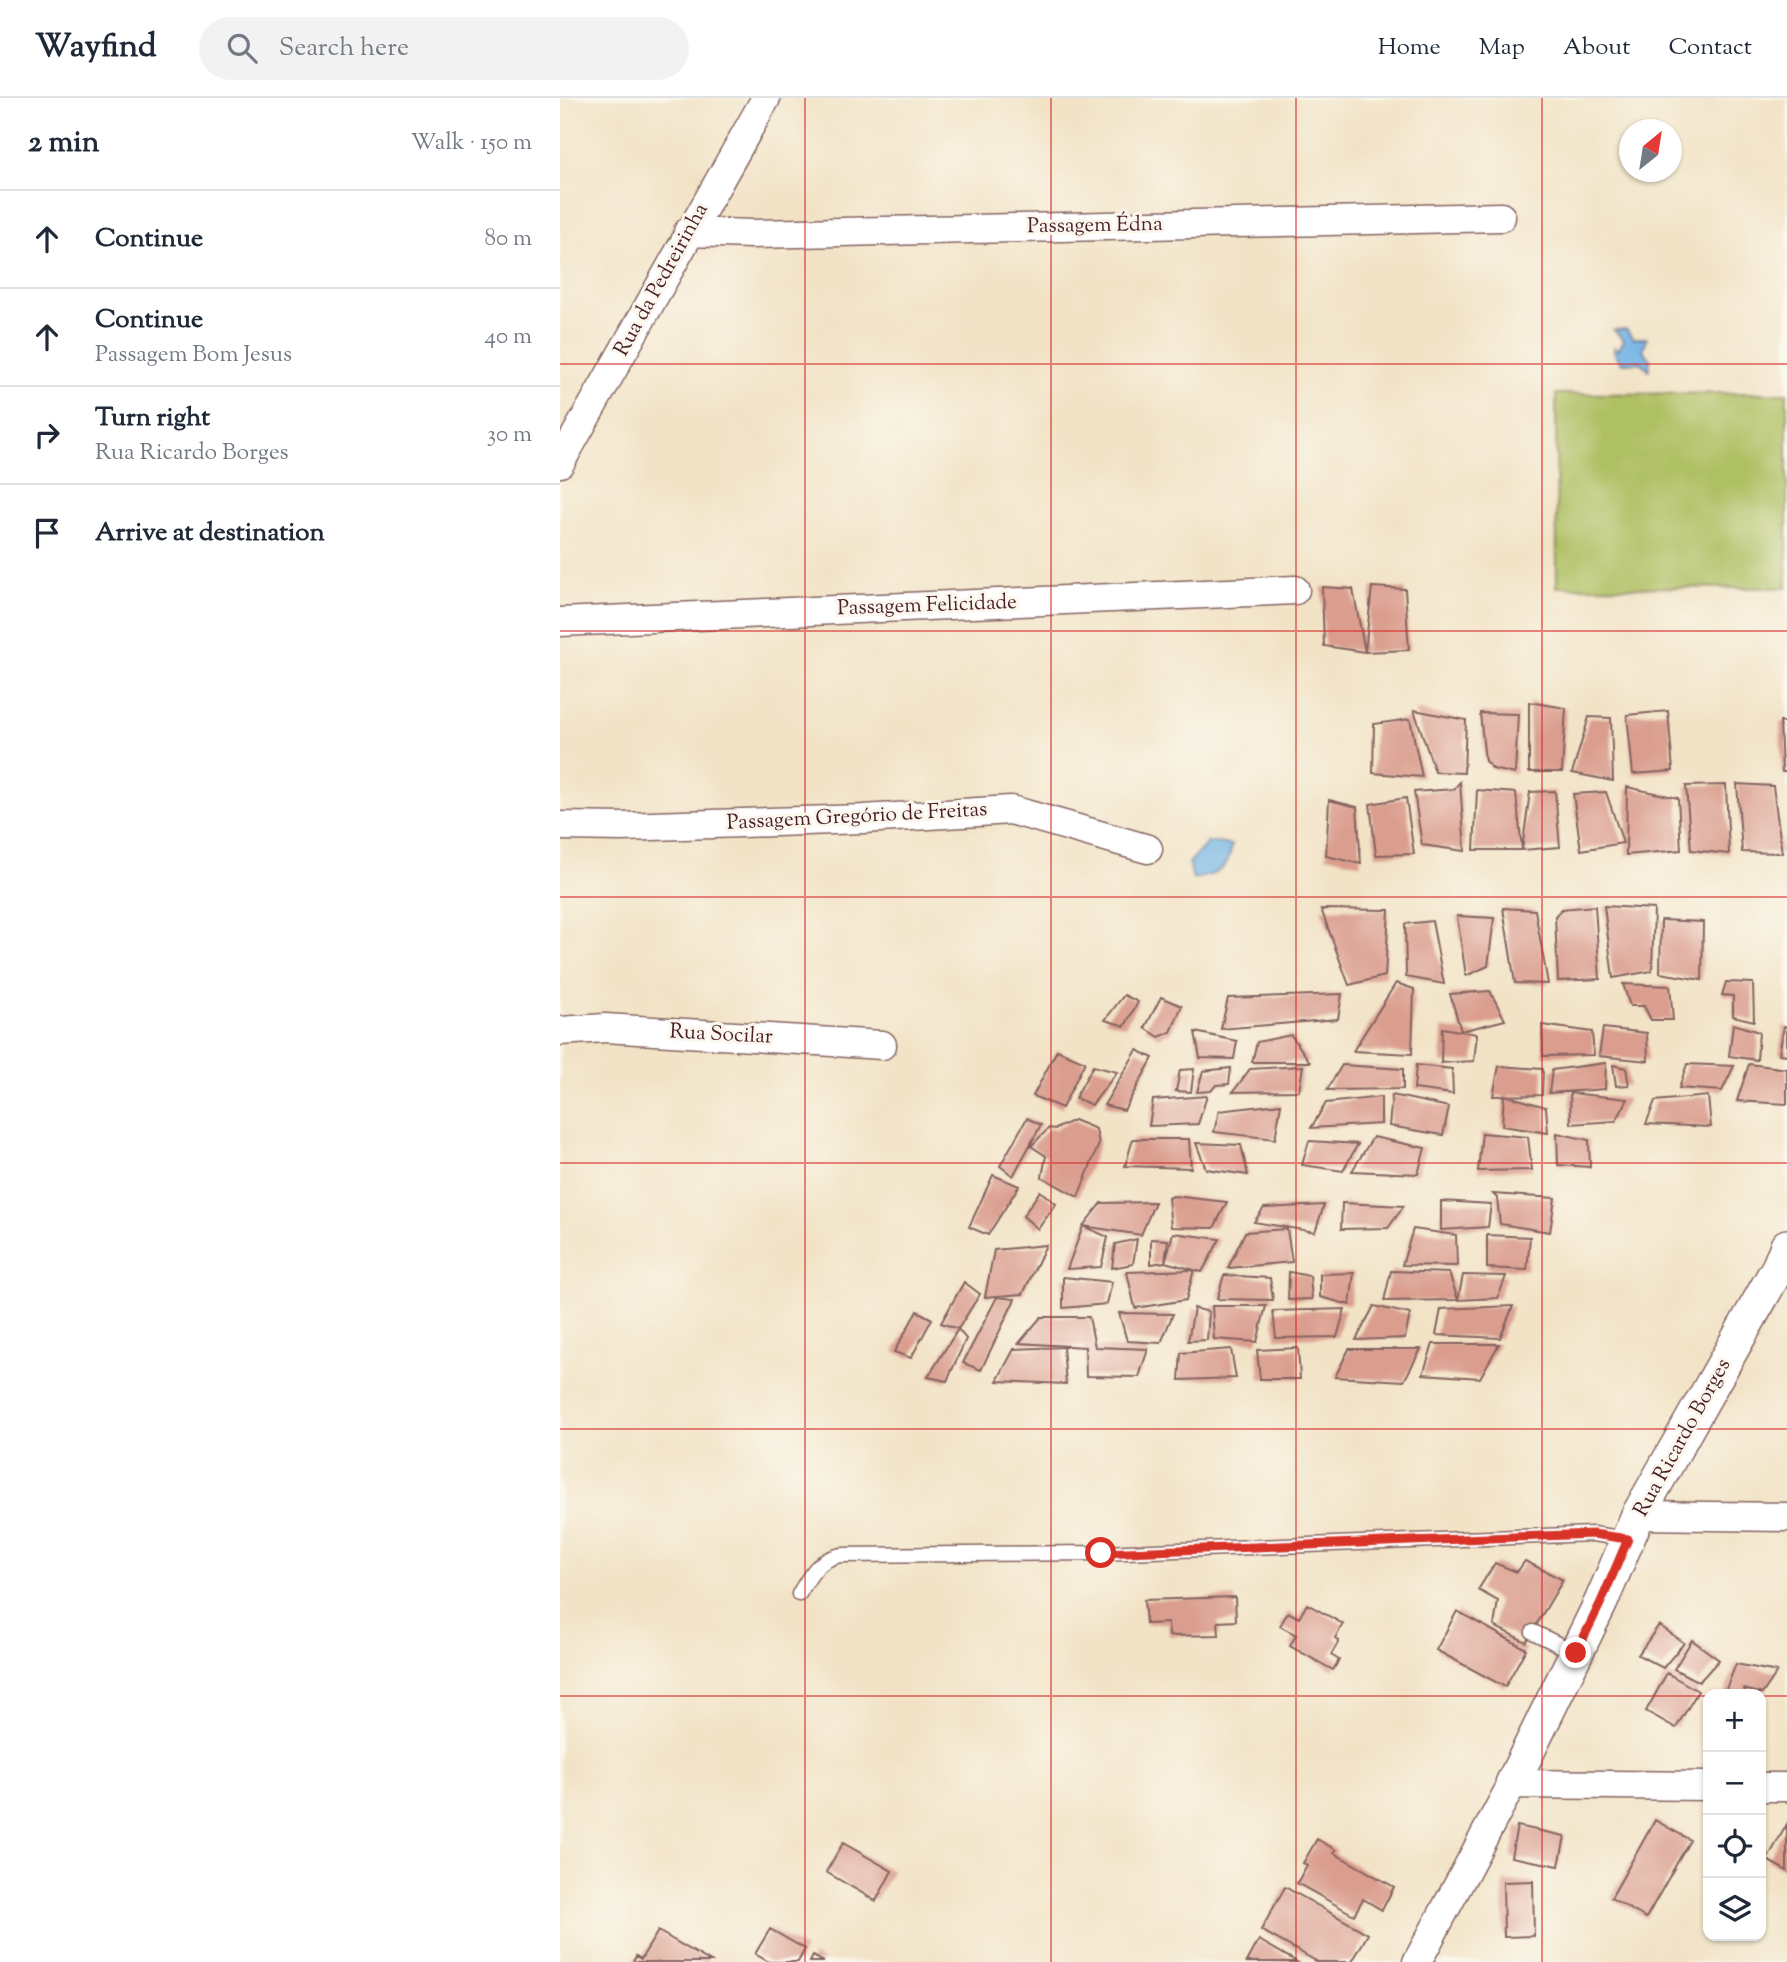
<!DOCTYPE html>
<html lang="en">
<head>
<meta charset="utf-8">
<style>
  :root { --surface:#fff; --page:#f2f2f3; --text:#1f2937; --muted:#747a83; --line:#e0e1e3 }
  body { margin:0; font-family:"Sorts Mill Goudy",serif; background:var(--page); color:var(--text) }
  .controls { position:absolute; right:21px; bottom:21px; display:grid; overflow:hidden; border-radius:14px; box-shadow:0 2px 5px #0004 }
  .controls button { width:63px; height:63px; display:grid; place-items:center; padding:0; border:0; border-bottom:2px solid var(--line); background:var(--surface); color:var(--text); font:35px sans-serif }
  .compass { position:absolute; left:1059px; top:21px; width:63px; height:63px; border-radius:50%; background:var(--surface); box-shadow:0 2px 5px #0004; rotate:30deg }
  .stop { position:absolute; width:21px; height:21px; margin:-16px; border:5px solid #d93025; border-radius:50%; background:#fff }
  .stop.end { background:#d93025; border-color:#fff; box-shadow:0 2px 7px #0008 }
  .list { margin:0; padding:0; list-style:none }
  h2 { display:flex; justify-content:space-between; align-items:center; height:91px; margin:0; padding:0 28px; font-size:30px }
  h2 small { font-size:23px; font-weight:400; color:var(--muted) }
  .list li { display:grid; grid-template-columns:46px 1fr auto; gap:21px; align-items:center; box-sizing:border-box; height:98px; padding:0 28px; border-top:2px solid var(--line) }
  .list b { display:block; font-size:26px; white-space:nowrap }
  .list p { margin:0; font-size:23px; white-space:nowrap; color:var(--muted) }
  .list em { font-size:23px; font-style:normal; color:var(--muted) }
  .icon { flex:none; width:38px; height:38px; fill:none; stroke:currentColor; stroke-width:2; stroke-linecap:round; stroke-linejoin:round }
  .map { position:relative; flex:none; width:1227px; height:1864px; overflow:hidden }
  header { display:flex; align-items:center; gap:42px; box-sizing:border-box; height:98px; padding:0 35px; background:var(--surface); border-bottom:2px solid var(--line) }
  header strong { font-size:33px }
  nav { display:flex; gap:38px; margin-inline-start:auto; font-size:24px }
  .search { width:490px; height:63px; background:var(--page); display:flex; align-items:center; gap:18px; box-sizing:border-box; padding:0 24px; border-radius:38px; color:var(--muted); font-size:26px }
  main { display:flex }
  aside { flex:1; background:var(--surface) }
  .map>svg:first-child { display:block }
  .green { fill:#afc064; stroke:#7c7048; stroke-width:2 }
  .water { fill:#6fb3e5; stroke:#5c6988; stroke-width:2 }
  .building { fill:#da9d8e }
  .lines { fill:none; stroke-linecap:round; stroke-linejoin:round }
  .service-casing { stroke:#856461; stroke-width:17 }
  .minor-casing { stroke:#856461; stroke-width:31 }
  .tertiary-casing { stroke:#856461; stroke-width:36 }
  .service { stroke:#fff; stroke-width:14 }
  .minor { stroke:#fff; stroke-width:28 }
  .tertiary { stroke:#fff; stroke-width:33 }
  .route { stroke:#d93025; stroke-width:9 }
  .grid { fill:none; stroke:#d62828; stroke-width:2; stroke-opacity:0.55 }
  .labels { text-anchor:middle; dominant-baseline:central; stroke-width:6; stroke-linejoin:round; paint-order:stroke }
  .street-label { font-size:21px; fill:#4a1f2b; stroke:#fbf7ec }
</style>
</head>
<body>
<header>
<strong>Wayfind</strong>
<div class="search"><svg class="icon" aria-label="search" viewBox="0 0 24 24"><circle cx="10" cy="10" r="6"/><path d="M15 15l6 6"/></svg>Search here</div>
<nav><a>Home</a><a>Map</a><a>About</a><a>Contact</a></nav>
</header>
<main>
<aside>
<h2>2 min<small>Walk · 150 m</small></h2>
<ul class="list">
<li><svg class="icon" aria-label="ahead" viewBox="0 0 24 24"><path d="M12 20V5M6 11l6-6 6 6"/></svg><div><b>Continue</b></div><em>80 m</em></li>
<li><svg class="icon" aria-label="ahead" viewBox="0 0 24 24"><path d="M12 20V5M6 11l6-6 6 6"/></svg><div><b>Continue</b><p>Passagem Bom Jesus</p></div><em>40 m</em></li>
<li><svg class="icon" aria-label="right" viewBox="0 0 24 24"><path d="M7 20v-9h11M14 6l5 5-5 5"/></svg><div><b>Turn right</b><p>Rua Ricardo Borges</p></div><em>30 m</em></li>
<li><svg class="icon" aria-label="arrive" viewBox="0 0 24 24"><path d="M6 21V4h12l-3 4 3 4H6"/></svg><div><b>Arrive at destination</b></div></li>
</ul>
</aside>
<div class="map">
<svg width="1227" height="1864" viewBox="0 0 1227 1864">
  <rect width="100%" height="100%" fill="#fbf7ec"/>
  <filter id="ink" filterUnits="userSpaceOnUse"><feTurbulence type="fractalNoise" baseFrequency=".0143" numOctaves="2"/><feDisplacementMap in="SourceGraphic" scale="14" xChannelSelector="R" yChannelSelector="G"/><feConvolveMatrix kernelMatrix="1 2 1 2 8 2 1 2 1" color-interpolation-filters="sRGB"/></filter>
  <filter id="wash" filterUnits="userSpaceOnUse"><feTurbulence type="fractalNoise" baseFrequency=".00686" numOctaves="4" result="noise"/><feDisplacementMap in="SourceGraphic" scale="28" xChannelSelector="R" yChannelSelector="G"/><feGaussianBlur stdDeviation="1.57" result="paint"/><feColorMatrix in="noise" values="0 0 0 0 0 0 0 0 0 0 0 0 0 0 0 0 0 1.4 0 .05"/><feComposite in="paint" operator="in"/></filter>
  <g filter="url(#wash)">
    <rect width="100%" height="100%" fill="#f2e3c6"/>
    <path class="green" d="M 1227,295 L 1227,490 L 997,489 L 996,296 Z"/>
    <path class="water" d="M 1066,231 L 1073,240 L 1087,240 L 1083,252 L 1090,261 L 1089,272 L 1080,264 L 1062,265 L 1054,254 L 1054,249 L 1059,251 L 1064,242 L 1054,232 Z
      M 648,744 L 672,747 C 668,773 657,777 633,781 L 629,765 Z"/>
    <g id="blocks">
      <path class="building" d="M 762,489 L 793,491 L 805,554 L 764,548 Z
        M 812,489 L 845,491 L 849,552 L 805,554 Z
        M 969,604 L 1006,610 L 1002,674 L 969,674 Z
        M 854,612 L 906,622 L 904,675 L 875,674 Z
        M 1108,613 L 1113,673 L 1073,676 L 1067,617 Z
        M 920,615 L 958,616 L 955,676 L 933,671 L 925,663 Z
        M 1029,619 L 1051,620 L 1053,683 L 1012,675 Z
        M 850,621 L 862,679 L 813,675 L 814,626 Z
        M 1220,624 L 1227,624 L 1227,674 L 1222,674 Z
        M 900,684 L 905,753 L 862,747 L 854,694 L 894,691 Z
        M 1177,686 L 1213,688 L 1222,755 L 1182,754 Z
        M 1166,687 L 1169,756 L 1131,752 L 1126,688 Z
        M 1067,689 L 1118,700 L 1121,752 L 1066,757 Z
        M 917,692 L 956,695 L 962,752 L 914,752 Z
        M 995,693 L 1000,749 L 962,752 L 970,694 Z
        M 1046,694 L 1063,745 L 1021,752 L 1013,696 Z
        M 846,700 L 854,756 L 816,757 L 810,706 Z
        M 769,702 L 797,709 L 801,766 L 766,758 Z
        M 1035,808 L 1040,881 L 998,883 L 995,818 L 1002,811 Z
        M 1044,808 L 1094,811 L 1092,873 L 1053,880 Z
        M 943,810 L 975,812 L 988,886 L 955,885 Z
        M 761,811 L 829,812 L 825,878 L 789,887 Z
        M 897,818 L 934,820 L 928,868 L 906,878 Z
        M 1101,822 L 1143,824 L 1142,882 L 1100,875 Z
        M 872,823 L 884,886 L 846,879 L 845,826 Z
        M 1166,884 L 1193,885 L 1194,923 L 1173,918 L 1173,898 L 1162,897 Z
        M 836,885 L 854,891 L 852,956 L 793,953 Z
        M 1063,886 L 1110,888 L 1113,922 L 1091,922 L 1084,908 L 1070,908 Z
        M 930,893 L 945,922 L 901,933 L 890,896 Z
        M 782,896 L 778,921 L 661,931 L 668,900 Z
        M 564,897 L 578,904 L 565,928 L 545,922 Z
        M 601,899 L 622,908 L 611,934 L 599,939 L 585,930 Z
        M 1173,926 L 1199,934 L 1197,962 L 1169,958 Z
        M 982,927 L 1032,934 L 1034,957 L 983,958 Z
        M 1224,928 L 1227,929 L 1227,957 L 1219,956 Z
        M 882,930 L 917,936 L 914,963 L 881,965 Z
        M 1043,930 L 1087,935 L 1088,963 L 1039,958 Z
        M 635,934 L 677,943 L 674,961 L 640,960 Z
        M 731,937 L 750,964 L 692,964 L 697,944 Z
        M 497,952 L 525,964 L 502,1010 L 473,998 Z
        M 577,952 L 593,960 L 564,1012 L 544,1007 Z
        M 1046,965 L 1045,991 L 989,995 L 992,972 Z
        M 1127,966 L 1174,968 L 1162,993 L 1119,990 Z
        M 1189,966 L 1227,971 L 1227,1006 L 1177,1003 Z
        M 782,967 L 843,971 L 843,991 L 767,992 Z
        M 856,967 L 892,971 L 893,996 L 854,991 Z
        M 1053,967 L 1066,970 L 1069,987 L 1056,988 Z
        M 533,968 L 557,974 L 532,1007 L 515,1000 Z
        M 743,968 L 739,993 L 673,994 L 690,971 Z
        M 939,968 L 983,971 L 982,997 L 933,998 Z
        M 671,970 L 669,986 L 656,987 L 651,993 L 637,994 L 643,973 Z
        M 634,971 L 631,994 L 616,993 L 620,972 Z
        M 1010,995 L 1068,1001 L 1056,1023 L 1011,1026 Z
        M 832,997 L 889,1009 L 883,1037 L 829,1028 Z
        M 944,997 L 986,1009 L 988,1035 L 942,1028 Z
        M 647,998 L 638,1026 L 589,1028 L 593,1002 Z
        M 1148,998 L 1151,1029 L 1086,1026 L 1095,1003 Z
        M 821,999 L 821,1026 L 751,1030 L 766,1005 Z
        M 721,1006 L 715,1041 L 654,1034 L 659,1013 Z
        M 467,1020 L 481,1027 L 453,1078 L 440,1068 Z
        M 514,1022 L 536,1031 L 539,1046 L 518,1099 L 482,1079 L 486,1058 L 471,1048 L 489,1030 L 495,1031 Z
        M 922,1035 L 968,1039 L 972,1072 L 918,1073 Z
        M 997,1035 L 1029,1042 L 1030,1069 L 998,1067 Z
        M 813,1039 L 865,1050 L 858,1076 L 792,1073 Z
        M 573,1041 L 629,1041 L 631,1070 L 565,1068 Z
        M 749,1043 L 798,1046 L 783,1073 L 742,1067 Z
        M 636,1045 L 681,1047 L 688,1077 L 646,1071 Z
        M 433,1077 L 459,1088 L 428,1137 L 409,1129 Z
        M 480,1093 L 496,1106 L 478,1131 L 463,1118 Z
        M 933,1096 L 995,1100 L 990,1134 L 940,1126 L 937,1100 Z
        M 613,1098 L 667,1104 L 654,1130 L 611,1129 L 608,1100 Z
        M 881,1103 L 931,1106 L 928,1129 L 881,1132 Z
        M 595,1104 L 581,1137 L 523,1128 L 541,1105 Z
        M 782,1105 L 844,1108 L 828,1130 L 781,1131 Z
        M 764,1107 L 755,1134 L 694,1124 L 704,1110 Z
        M 523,1128 L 548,1139 L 541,1169 L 507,1171 Z
        M 727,1131 L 732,1164 L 668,1170 L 685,1134 Z
        M 853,1131 L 896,1137 L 897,1168 L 842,1167 Z
        M 613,1135 L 660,1141 L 642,1174 L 605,1164 Z
        M 927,1137 L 970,1139 L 967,1172 L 927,1170 Z
        M 577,1141 L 573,1166 L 552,1170 L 555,1146 Z
        M 591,1141 L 608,1142 L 605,1164 L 591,1166 Z
        M 486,1147 L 463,1196 L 425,1199 L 434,1152 Z
        M 634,1172 L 626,1202 L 575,1210 L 567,1174 Z
        M 831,1173 L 889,1175 L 898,1202 L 824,1203 Z
        M 729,1174 L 750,1178 L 752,1201 L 728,1202 Z
        M 794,1175 L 790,1207 L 760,1199 L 760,1176 Z
        M 664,1177 L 710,1180 L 713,1202 L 657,1201 Z
        M 903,1177 L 946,1178 L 938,1200 L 898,1202 Z
        M 503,1179 L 552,1184 L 547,1206 L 503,1210 Z
        M 404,1184 L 420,1196 L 398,1231 L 381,1225 Z
        M 437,1199 L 455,1201 L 421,1272 L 403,1265 Z
        M 652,1208 L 706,1208 L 697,1244 L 654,1241 Z
        M 814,1208 L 850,1216 L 845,1240 L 796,1242 Z
        M 953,1208 L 940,1240 L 876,1237 L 881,1211 Z
        M 634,1210 L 649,1214 L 647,1242 L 628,1243 Z
        M 785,1211 L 777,1239 L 716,1240 L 713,1213 Z
        M 357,1213 L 372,1221 L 351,1260 L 334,1254 Z
        M 559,1215 L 613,1216 L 601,1245 L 567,1243 Z
        M 481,1219 L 529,1219 L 535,1249 L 588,1251 L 579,1279 L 526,1278 L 525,1249 L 459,1245 Z
        M 398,1231 L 406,1241 L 387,1283 L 368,1279 Z
        M 873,1246 L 939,1246 L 920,1280 L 863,1276 Z
        M 503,1249 L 506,1286 L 437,1283 L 454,1251 Z
        M 738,1250 L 740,1281 L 700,1281 L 697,1252 Z
        M 671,1251 L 676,1280 L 619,1282 L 621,1255 Z
        M 789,1251 L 861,1251 L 844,1283 L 775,1279 Z
        M 965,1463 L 1003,1482 L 966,1544 L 934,1528 L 938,1503 L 918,1492 L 935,1465 L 957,1474 Z
        M 675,1499 L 676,1523 L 658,1524 L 659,1537 L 609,1538 L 608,1525 L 586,1526 L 584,1502 Z
        M 747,1506 L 783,1526 L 775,1540 L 779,1543 L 771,1557 L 779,1562 L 773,1572 L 730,1548 L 736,1537 L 720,1528 L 728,1514 L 739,1520 Z
        M 897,1513 L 966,1551 L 945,1589 L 876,1552 Z
        M 1099,1527 L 1124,1545 L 1103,1570 L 1078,1557 Z
        M 1132,1542 L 1159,1562 L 1139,1584 L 1114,1571 Z
        M 1176,1566 L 1217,1574 L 1202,1596 L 1184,1591 L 1186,1596 L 1164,1596 Z
        M 1107,1575 L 1138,1593 L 1116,1630 L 1086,1613 Z
        M 1095,1722 L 1130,1742 L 1086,1820 L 1051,1800 Z
        M 1227,1726 L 1227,1773 L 1207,1762 Z
        M 957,1728 L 1005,1738 L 999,1768 L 951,1759 Z
        M 757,1741 L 776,1752 L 774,1755 L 834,1789 L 822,1812 L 803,1801 L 794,1817 L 737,1785 L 747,1767 L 743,1765 Z
        M 283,1745 L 332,1773 L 316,1803 L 266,1774 Z
        M 973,1783 L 974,1838 L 944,1839 L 943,1784 Z
        M 725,1789 L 808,1836 L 792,1864 L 758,1864 L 701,1832 Z
        M 210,1831 L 245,1851 L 238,1864 L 209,1864 L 195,1856 Z
        M 98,1833 L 151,1864 L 73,1864 L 76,1858 L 81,1861 Z
        M 699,1842 L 737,1864 L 687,1864 Z
        M 253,1858 L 264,1864 L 250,1864 Z"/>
    </g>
  </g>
  <g filter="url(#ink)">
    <use href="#blocks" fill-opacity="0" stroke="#856461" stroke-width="2"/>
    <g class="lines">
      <defs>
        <path id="service" d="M 239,1496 C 251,1476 257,1462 281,1457 L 541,1455 L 1033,1436 L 1068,1441
          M 973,1534 L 1016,1555"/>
        <path id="minor" d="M 128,134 L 192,136 L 941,119
          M 0,365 L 206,0
          M 0,524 L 735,492
          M 0,728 L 62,729 L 303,721 L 451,712 L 588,751
          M 0,933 L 45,930 L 322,947
          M 1078,1417 L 1227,1419
          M 1201,1689 L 1227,1689
          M 857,1864 L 952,1686 L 1148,1688"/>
        <path id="tertiary" d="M 952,1686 L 1041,1504 L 1078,1417 L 1219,1168 L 1227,1148"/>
      </defs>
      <use href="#service" class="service-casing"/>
      <use href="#minor" class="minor-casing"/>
      <use href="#tertiary" class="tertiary-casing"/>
      <use href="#service" class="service"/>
      <use href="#minor" class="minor"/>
      <use href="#tertiary" class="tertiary"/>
    </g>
  </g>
  <g class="lines" filter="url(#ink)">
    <path class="route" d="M 541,1455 L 1033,1436 L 1068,1441 L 1041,1504 L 1016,1555"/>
  </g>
  <path class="grid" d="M 245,0 L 245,1864M 491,0 L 491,1864M 736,0 L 736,1864M 982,0 L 982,1864M 0,266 L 1227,266M 0,533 L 1227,533M 0,799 L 1227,799M 0,1065 L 1227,1065M 0,1331 L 1227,1331M 0,1598 L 1148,1598M 1201,1598 L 1227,1598"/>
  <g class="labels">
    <g class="street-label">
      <text transform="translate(535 128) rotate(-1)">Passagem Édna</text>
      <text transform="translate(102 182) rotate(-61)">Rua da Pedreirinha</text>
      <text transform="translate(367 508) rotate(-2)">Passagem Felicidade</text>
      <text transform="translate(297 719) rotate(-3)">Passagem Gregório de Freitas</text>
      <text transform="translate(161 937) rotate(3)">Rua Socilar</text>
      <text transform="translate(1123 1340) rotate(-61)">Rua Ricardo Borges</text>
    </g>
  </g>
</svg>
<div class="controls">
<button>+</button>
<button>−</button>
<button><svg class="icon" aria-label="locate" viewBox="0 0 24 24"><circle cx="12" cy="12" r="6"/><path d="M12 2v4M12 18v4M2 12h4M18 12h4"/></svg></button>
<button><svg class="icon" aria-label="layers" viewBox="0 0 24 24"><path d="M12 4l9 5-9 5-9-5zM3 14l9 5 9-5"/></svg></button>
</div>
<svg class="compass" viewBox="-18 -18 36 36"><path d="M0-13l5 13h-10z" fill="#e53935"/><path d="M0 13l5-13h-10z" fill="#747a83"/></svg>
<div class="stop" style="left:541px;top:1455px"></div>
<div class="stop end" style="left:1016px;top:1555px"></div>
</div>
</main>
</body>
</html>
